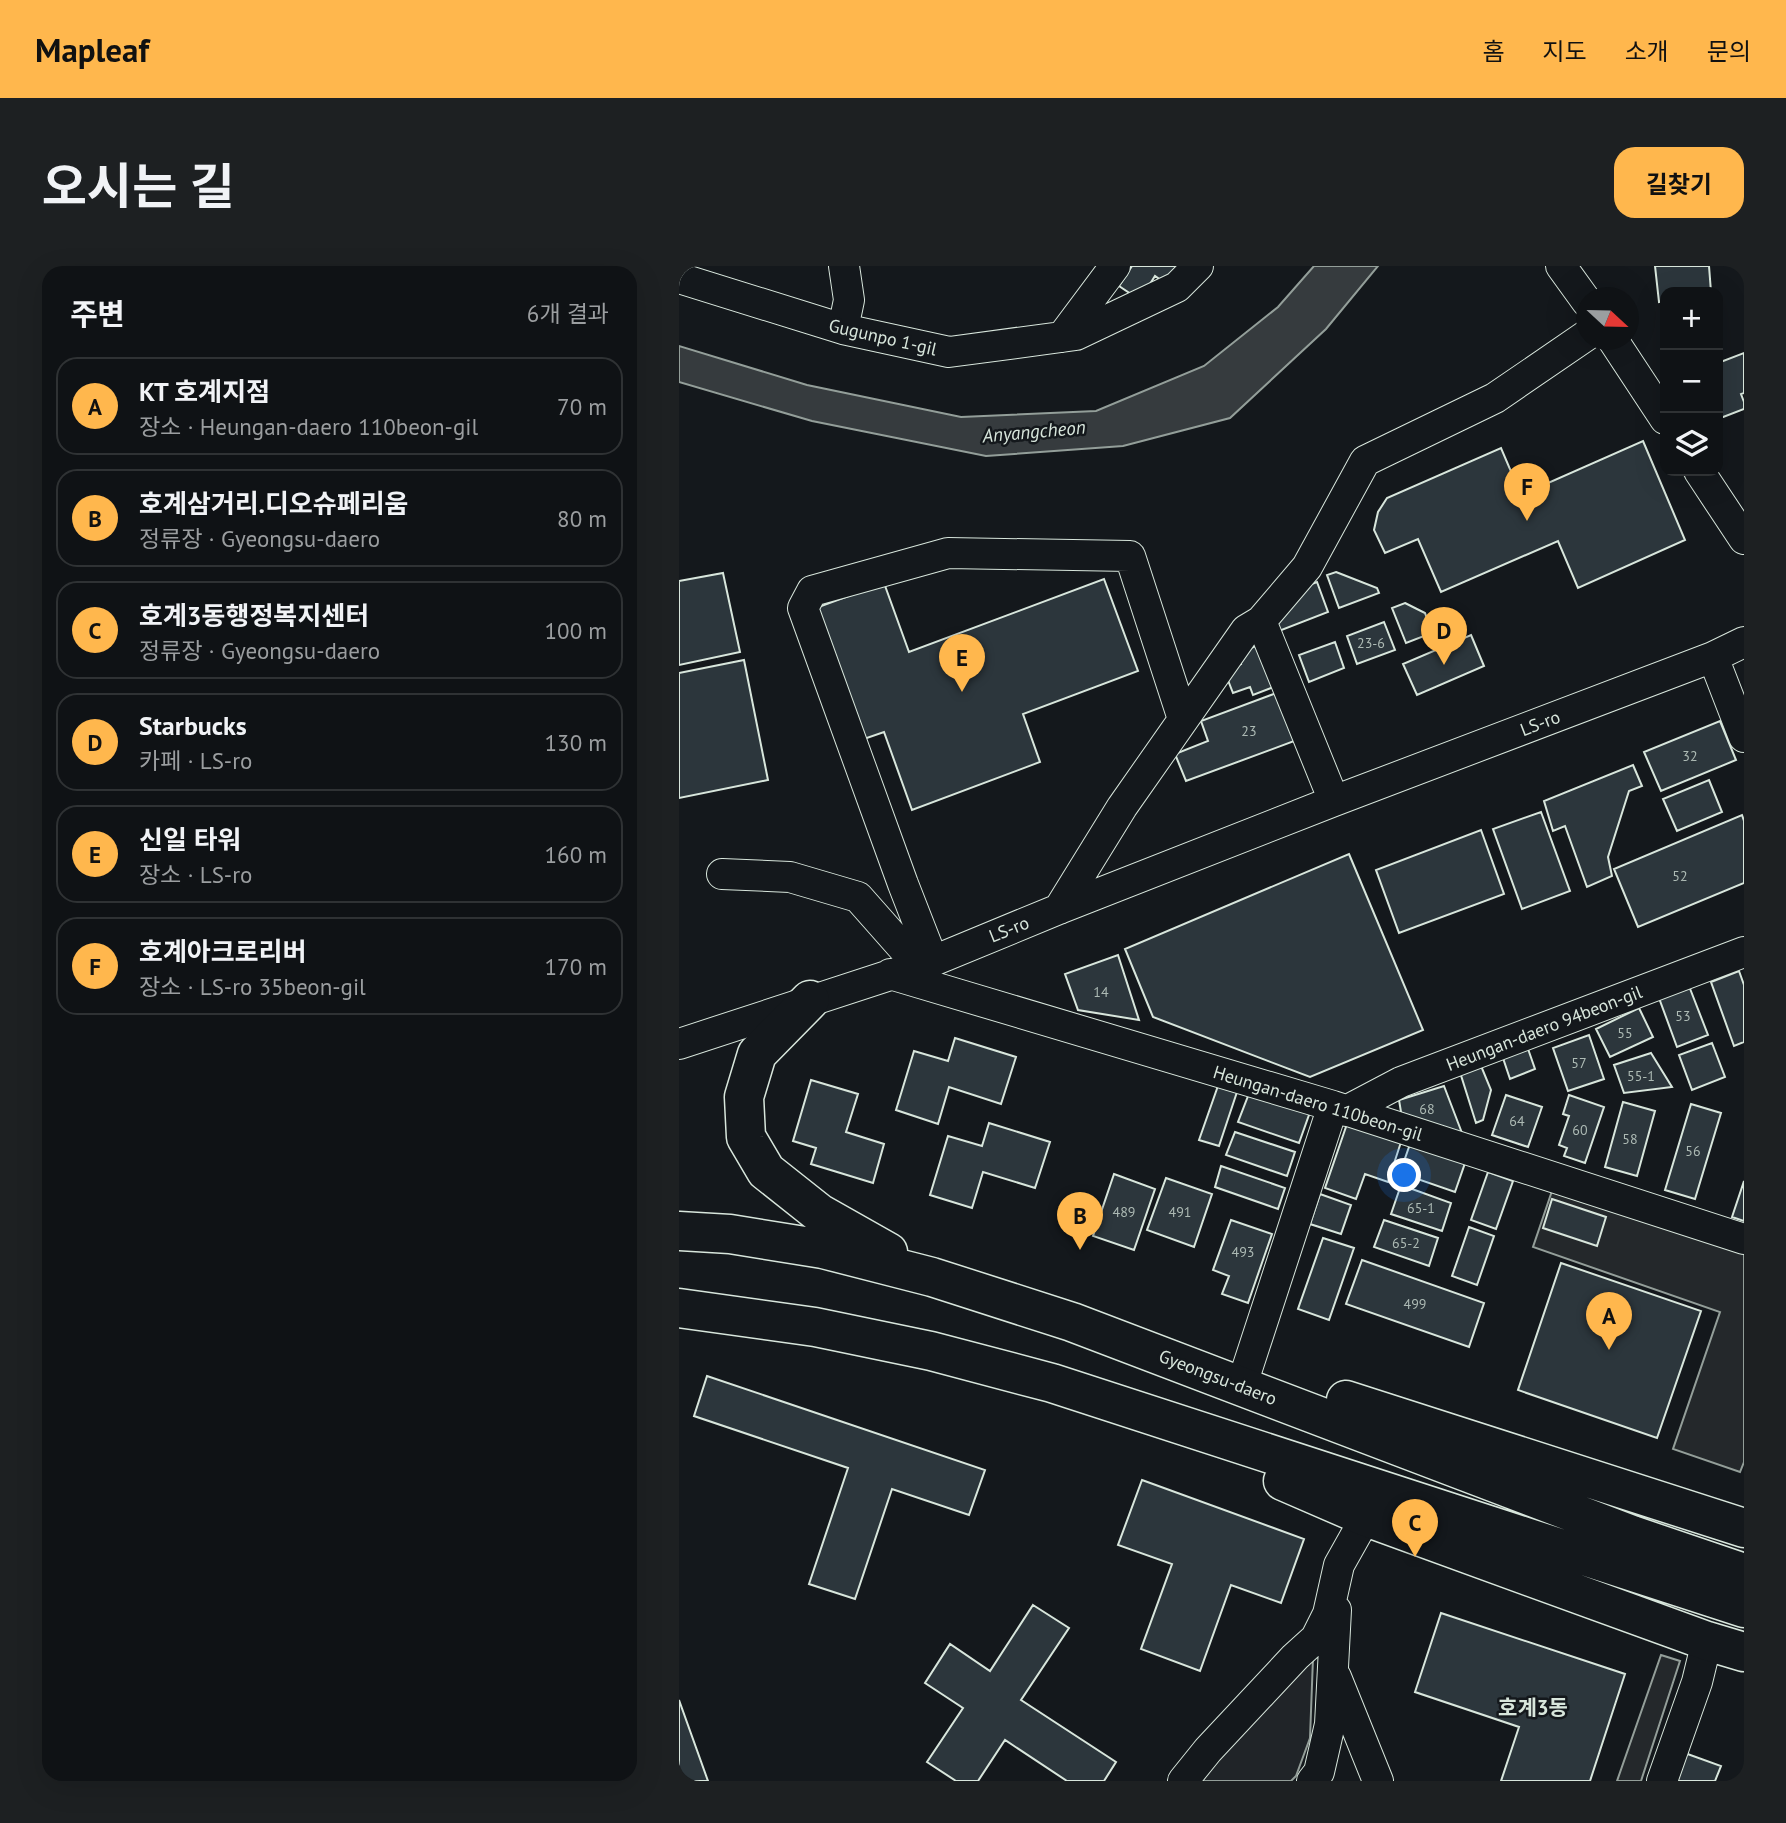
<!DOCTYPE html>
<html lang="ko">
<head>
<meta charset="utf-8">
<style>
  :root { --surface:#0f1215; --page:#1d2022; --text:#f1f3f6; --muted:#9b9ea0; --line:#2f3234; --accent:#ffb74d }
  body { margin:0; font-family:"PT Sans","Noto Sans KR",sans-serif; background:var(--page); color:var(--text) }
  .controls { position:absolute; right:21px; top:21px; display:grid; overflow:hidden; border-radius:14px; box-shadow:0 7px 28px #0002 }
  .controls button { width:63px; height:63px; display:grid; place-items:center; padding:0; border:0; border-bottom:2px solid var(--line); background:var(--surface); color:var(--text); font:35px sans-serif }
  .compass { position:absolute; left:897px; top:21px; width:63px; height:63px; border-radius:50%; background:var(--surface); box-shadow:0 7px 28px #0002; rotate:112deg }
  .you { position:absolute; left:726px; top:910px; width:24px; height:24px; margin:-18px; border:5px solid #fff; border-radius:50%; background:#1a73e8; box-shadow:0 0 0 10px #1a73e833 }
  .badge { display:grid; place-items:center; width:46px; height:46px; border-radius:50%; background:var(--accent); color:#111; font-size:23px; font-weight:700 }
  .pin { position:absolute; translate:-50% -58px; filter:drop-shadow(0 2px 4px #0008) }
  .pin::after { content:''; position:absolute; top:37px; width:24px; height:21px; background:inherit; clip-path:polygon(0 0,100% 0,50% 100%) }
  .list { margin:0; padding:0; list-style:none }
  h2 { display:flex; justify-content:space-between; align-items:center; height:91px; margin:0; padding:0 28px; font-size:30px }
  h2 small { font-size:23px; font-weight:400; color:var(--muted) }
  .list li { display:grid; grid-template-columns:46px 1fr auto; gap:21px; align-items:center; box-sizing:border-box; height:98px; margin:0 14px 14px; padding:0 14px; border:2px solid var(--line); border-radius:21px }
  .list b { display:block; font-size:26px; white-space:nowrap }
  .list p { margin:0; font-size:23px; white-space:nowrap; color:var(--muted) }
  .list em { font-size:23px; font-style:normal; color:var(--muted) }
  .icon { flex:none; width:38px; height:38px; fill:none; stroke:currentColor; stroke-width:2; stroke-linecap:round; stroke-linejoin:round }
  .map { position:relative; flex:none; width:1065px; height:1515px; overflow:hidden; border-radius:21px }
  header { display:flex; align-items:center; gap:42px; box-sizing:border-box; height:98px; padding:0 35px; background:var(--accent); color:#111 }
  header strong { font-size:33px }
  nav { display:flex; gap:38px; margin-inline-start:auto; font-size:24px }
  .intro { display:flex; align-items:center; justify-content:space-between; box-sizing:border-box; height:168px; padding:0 42px }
  h1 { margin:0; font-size:49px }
  .button { padding:18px 32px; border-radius:21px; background:var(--accent); color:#111; font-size:24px; font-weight:700 }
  main { display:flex; gap:42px; padding:0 42px }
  aside { flex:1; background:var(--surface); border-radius:21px; box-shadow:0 7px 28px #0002 }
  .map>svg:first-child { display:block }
  .green { fill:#202428; stroke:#939e99; stroke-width:2 }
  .parking { fill:#24282b; stroke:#939e99; stroke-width:2 }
  .water { fill:#363b3e; stroke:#939e99; stroke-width:2 }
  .building { fill:#2c363c; stroke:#d8e6dc; stroke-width:2 }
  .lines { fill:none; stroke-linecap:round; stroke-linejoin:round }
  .minor-casing { stroke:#d8e6dc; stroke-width:32 }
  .major-casing { stroke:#d8e6dc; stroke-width:41 }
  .minor { stroke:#14181c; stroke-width:30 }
  .major { stroke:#14181c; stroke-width:38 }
  .labels { text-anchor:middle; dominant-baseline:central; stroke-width:5; stroke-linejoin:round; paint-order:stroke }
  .number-label { font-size:14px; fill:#adbab4 }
  .street-label { font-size:18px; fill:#d8e6dc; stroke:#14181c }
  .water-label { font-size:19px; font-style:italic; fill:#d8e6dc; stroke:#14181c }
  .quarter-label { font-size:21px; font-weight:bold; fill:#d8e6dc; stroke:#14181c }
</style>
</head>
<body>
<header>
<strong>Mapleaf</strong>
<nav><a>홈</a><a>지도</a><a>소개</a><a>문의</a></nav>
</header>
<div class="intro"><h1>오시는 길</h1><a class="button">길찾기</a></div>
<main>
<aside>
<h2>주변<small>6개 결과</small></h2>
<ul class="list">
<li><span class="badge">A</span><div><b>KT 호계지점</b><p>장소 · Heungan-daero 110beon-gil</p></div><em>70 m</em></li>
<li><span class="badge">B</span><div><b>호계삼거리.디오슈페리움</b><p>정류장 · Gyeongsu-daero</p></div><em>80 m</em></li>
<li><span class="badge">C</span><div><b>호계3동행정복지센터</b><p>정류장 · Gyeongsu-daero</p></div><em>100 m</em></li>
<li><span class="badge">D</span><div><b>Starbucks</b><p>카페 · LS-ro</p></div><em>130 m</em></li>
<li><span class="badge">E</span><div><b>신일 타워</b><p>장소 · LS-ro</p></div><em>160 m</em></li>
<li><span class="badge">F</span><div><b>호계아크로리버</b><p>장소 · LS-ro 35beon-gil</p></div><em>170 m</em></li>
</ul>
</aside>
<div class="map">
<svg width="1065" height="1515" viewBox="0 0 1065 1515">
  <rect width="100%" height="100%" fill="#14181c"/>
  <path class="green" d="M 634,1392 L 631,1472 L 617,1510 L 612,1515 L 519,1515 Z"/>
  <path class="parking" d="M 874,922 L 1065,988 L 1065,1196 L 1061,1206 L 994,1183 L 1041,1046 L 854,981 Z
    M 982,1389 L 1001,1395 L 962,1515 L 938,1515 Z"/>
  <path class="water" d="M 635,0 L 699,0 L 647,63 L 551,152 L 444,180 L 307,190 L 133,155 L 0,116 L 0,80 L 128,119 L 282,151 L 417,145 L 525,100 L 599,41 Z"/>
  <path class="building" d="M 453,0 L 498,0 L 486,17 L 476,10 L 461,34 L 440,20 Z
    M 976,0 L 1030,0 L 1032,26 L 986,26 L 986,35 L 980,36 Z
    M 1065,87 L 1065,127 L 1062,128 L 1065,136 L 1065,143 L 1039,153 L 1039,97 Z
    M 964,175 L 1006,274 L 899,322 L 879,275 L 762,326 L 739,273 L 706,287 L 695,264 L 699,246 L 708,232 L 822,182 L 842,229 Z
    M 657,306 L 698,322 L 700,327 L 660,342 L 648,309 Z
    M 44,307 L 61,386 L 0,399 L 0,315 Z
    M 425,313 L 459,405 L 344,448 L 361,496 L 233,544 L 205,466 L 182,474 L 134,343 L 205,317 L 230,386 Z
    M 638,316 L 649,346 L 600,365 L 594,348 L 622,322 Z
    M 726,337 L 746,347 L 753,367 L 727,377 L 713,342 Z
    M 705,356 L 716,384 L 678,398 L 668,370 Z
    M 792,369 L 805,400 L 738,429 L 724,398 Z
    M 656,376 L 665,402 L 630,416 L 620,389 Z
    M 582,378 L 597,420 L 574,429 L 571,421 L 554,427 L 545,404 L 562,398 L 559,387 Z
    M 65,394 L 89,514 L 0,532 L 0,407 Z
    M 600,426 L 618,474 L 507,515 L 496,488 L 529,475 L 522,455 Z
    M 1041,455 L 1057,494 L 982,525 L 965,486 Z
    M 954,499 L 963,520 L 950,525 L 929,591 L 933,610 L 908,621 L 886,560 L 874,565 L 865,535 Z
    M 1030,514 L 1043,546 L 998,565 L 984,533 Z
    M 862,546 L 891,625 L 843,643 L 814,563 Z
    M 1063,549 L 1065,555 L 1065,617 L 959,661 L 935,603 Z
    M 802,564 L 825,628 L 720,667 L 697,604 Z
    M 670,588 L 744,764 L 631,811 L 474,751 L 446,683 Z
    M 439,689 L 460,754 L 399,744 L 386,708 Z
    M 1060,705 L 1065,719 L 1065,776 L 1055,780 L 1032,716 Z
    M 1010,720 L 1029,769 L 998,781 L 980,732 Z
    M 960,742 L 974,771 L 931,791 L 917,763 Z
    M 910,769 L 925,813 L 889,825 L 874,782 Z
    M 276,772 L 337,791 L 322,838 L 270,821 L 259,858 L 217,844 L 235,785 L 269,795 Z
    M 1033,777 L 1046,811 L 1013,824 L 1000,789 Z
    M 848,780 L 856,803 L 831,813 L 823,789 Z
    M 972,787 L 993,821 L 945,827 L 935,799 Z
    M 800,795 L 812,824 L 804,854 L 797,857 L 780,803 Z
    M 132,814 L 179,828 L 167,866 L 205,878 L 194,917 L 132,898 L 137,882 L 114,875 Z
    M 540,817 L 559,823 L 540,880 L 520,874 Z
    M 765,820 L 783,867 L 723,852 L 720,834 Z
    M 571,825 L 631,846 L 620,877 L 559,856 Z
    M 827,829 L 863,841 L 849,881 L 813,869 Z
    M 890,829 L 925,841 L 906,897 L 885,890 L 888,882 L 880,879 L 890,850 L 884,848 Z
    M 944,836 L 976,845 L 958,910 L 926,901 Z
    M 1012,838 L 1042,847 L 1016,933 L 986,924 Z
    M 669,855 L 723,873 L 709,916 L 686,908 L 677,933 L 646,922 Z
    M 310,857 L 371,876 L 356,922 L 304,906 L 293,942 L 251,929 L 269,870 L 303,880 Z
    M 556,866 L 616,886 L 608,910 L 547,889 Z
    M 731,878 L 786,897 L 776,926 L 721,907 Z
    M 542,900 L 606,922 L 599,943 L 536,921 Z
    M 809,906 L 834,915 L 817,963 L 792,954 Z
    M 435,908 L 476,923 L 455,984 L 414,970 Z
    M 487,912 L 533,928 L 515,981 L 468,964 Z
    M 1065,915 L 1065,955 L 1053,951 Z
    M 722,919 L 772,937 L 763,965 L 712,948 Z
    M 641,928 L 672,939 L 662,968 L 631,958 Z
    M 873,933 L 927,951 L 918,980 L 864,962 Z
    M 552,954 L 593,968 L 569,1037 L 543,1028 L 550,1010 L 534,1004 Z
    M 705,954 L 759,972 L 750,1000 L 695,981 Z
    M 790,961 L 815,970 L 798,1019 L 773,1010 Z
    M 644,972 L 675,982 L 650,1054 L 619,1043 Z
    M 683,994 L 805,1037 L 790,1081 L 667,1038 Z
    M 882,997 L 1022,1045 L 978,1172 L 839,1124 Z
    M 28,1110 L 306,1204 L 290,1249 L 213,1223 L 176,1333 L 130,1318 L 169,1202 L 15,1150 Z
    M 463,1214 L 625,1273 L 602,1337 L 552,1319 L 521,1405 L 462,1383 L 493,1298 L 439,1279 Z
    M 354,1339 L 390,1362 L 342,1434 L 437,1496 L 425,1515 L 388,1515 L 326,1474 L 299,1515 L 277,1515 L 248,1496 L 284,1442 L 246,1417 L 271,1378 L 311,1405 Z
    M 762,1347 L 946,1408 L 911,1515 L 822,1515 L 840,1461 L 736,1426 Z
    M 0,1434 L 29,1515 L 0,1515 Z
    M 1003,1486 L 1042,1500 L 1036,1515 L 992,1515 Z"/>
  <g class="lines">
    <defs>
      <path id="minor" d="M 882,0 L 908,36
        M 0,12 L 164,63 L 270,86 L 397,69 L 498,21 L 519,0
        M 164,63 L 170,34 L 165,0
        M 383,71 L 436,0
        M 934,74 L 986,153
        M 1020,205 L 1065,273
        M 582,355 L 655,535
        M 1034,391 L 1065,471
        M 43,608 L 111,611 L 179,631 L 240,700
        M 380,643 L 443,541 L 567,364 L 582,355 L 628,301 L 686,195 L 816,132 L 908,69
        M 254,695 L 224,618 L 124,342 L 133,325 L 269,287 L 451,290 L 504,453
        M 211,708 L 654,840 L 1065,973
        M 0,778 L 254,695 L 380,643 L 655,535 L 1034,391 L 1065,376
        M 667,845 L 722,816 L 1065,686
        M 568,1103 L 654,840
        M 657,1411 L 699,1515
        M 504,1515 L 529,1484 L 616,1391 L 637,1372 L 649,1348 L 660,1299 L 687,1251
        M 633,1515 L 640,1506 L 651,1458 L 657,1344
        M 983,1515 L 1018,1416 L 1028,1375"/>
      <path id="major" d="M 131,734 L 78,788 L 65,831 L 67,871 L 87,905 L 140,947 L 209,986
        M 0,965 L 51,968 L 144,983 L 253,1011 L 393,1056 L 953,1269 L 1065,1307
        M 0,1042 L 136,1061 L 252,1085 L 373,1117 L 1065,1342
        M 667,1134 L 1065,1262
        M 604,1215 L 687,1251 L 1028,1375 L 1065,1386"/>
    </defs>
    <use href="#minor" class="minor-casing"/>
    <use href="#major" class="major-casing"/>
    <use href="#minor" class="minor"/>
    <use href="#major" class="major"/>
  </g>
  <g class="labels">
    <g class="number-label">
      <text x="692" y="377">23-6</text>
      <text x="570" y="465">23</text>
      <text x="1011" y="490">32</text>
      <text x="1001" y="610">52</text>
      <text x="422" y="726">14</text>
      <text x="1004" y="750">53</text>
      <text x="946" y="767">55</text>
      <text x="900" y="797">57</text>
      <text x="962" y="810">55-1</text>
      <text x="748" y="843">68</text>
      <text x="838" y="855">64</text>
      <text x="901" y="864">60</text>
      <text x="951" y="873">58</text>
      <text x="1014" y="885">56</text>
      <text x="742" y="942">65-1</text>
      <text x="445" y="946">489</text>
      <text x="501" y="946">491</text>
      <text x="727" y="977">65-2</text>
      <text x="564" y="986">493</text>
      <text x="736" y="1038">499</text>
    </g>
    <g class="street-label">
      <text transform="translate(204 71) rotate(13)">Gugunpo 1-gil</text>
      <text transform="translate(861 457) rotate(-21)">LS-ro</text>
      <text transform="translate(330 663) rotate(-22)">LS-ro</text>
      <text transform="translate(865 762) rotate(-21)">Heungan-daero 94beon-gil</text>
      <text transform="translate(639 837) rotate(17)">Heungan-daero 110beon-gil</text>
      <text transform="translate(539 1111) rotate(21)">Gyeongsu-daero</text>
    </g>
    <g class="water-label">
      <text transform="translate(355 165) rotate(-5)">Anyangcheon</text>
    </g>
    <g class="quarter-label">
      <text x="854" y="1441">호계3동</text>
    </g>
  </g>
</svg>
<div class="controls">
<button>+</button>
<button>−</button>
<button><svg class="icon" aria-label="layers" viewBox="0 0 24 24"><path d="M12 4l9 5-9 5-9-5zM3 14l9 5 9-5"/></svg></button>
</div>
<svg class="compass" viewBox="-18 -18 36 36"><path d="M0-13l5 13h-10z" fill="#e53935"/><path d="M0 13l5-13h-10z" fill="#9b9ea0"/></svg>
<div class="you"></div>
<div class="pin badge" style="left:930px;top:1084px">A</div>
<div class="pin badge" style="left:401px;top:984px">B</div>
<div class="pin badge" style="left:736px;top:1291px">C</div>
<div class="pin badge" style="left:765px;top:399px">D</div>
<div class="pin badge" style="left:283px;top:426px">E</div>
<div class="pin badge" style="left:848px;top:255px">F</div>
</div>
</main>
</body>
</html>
